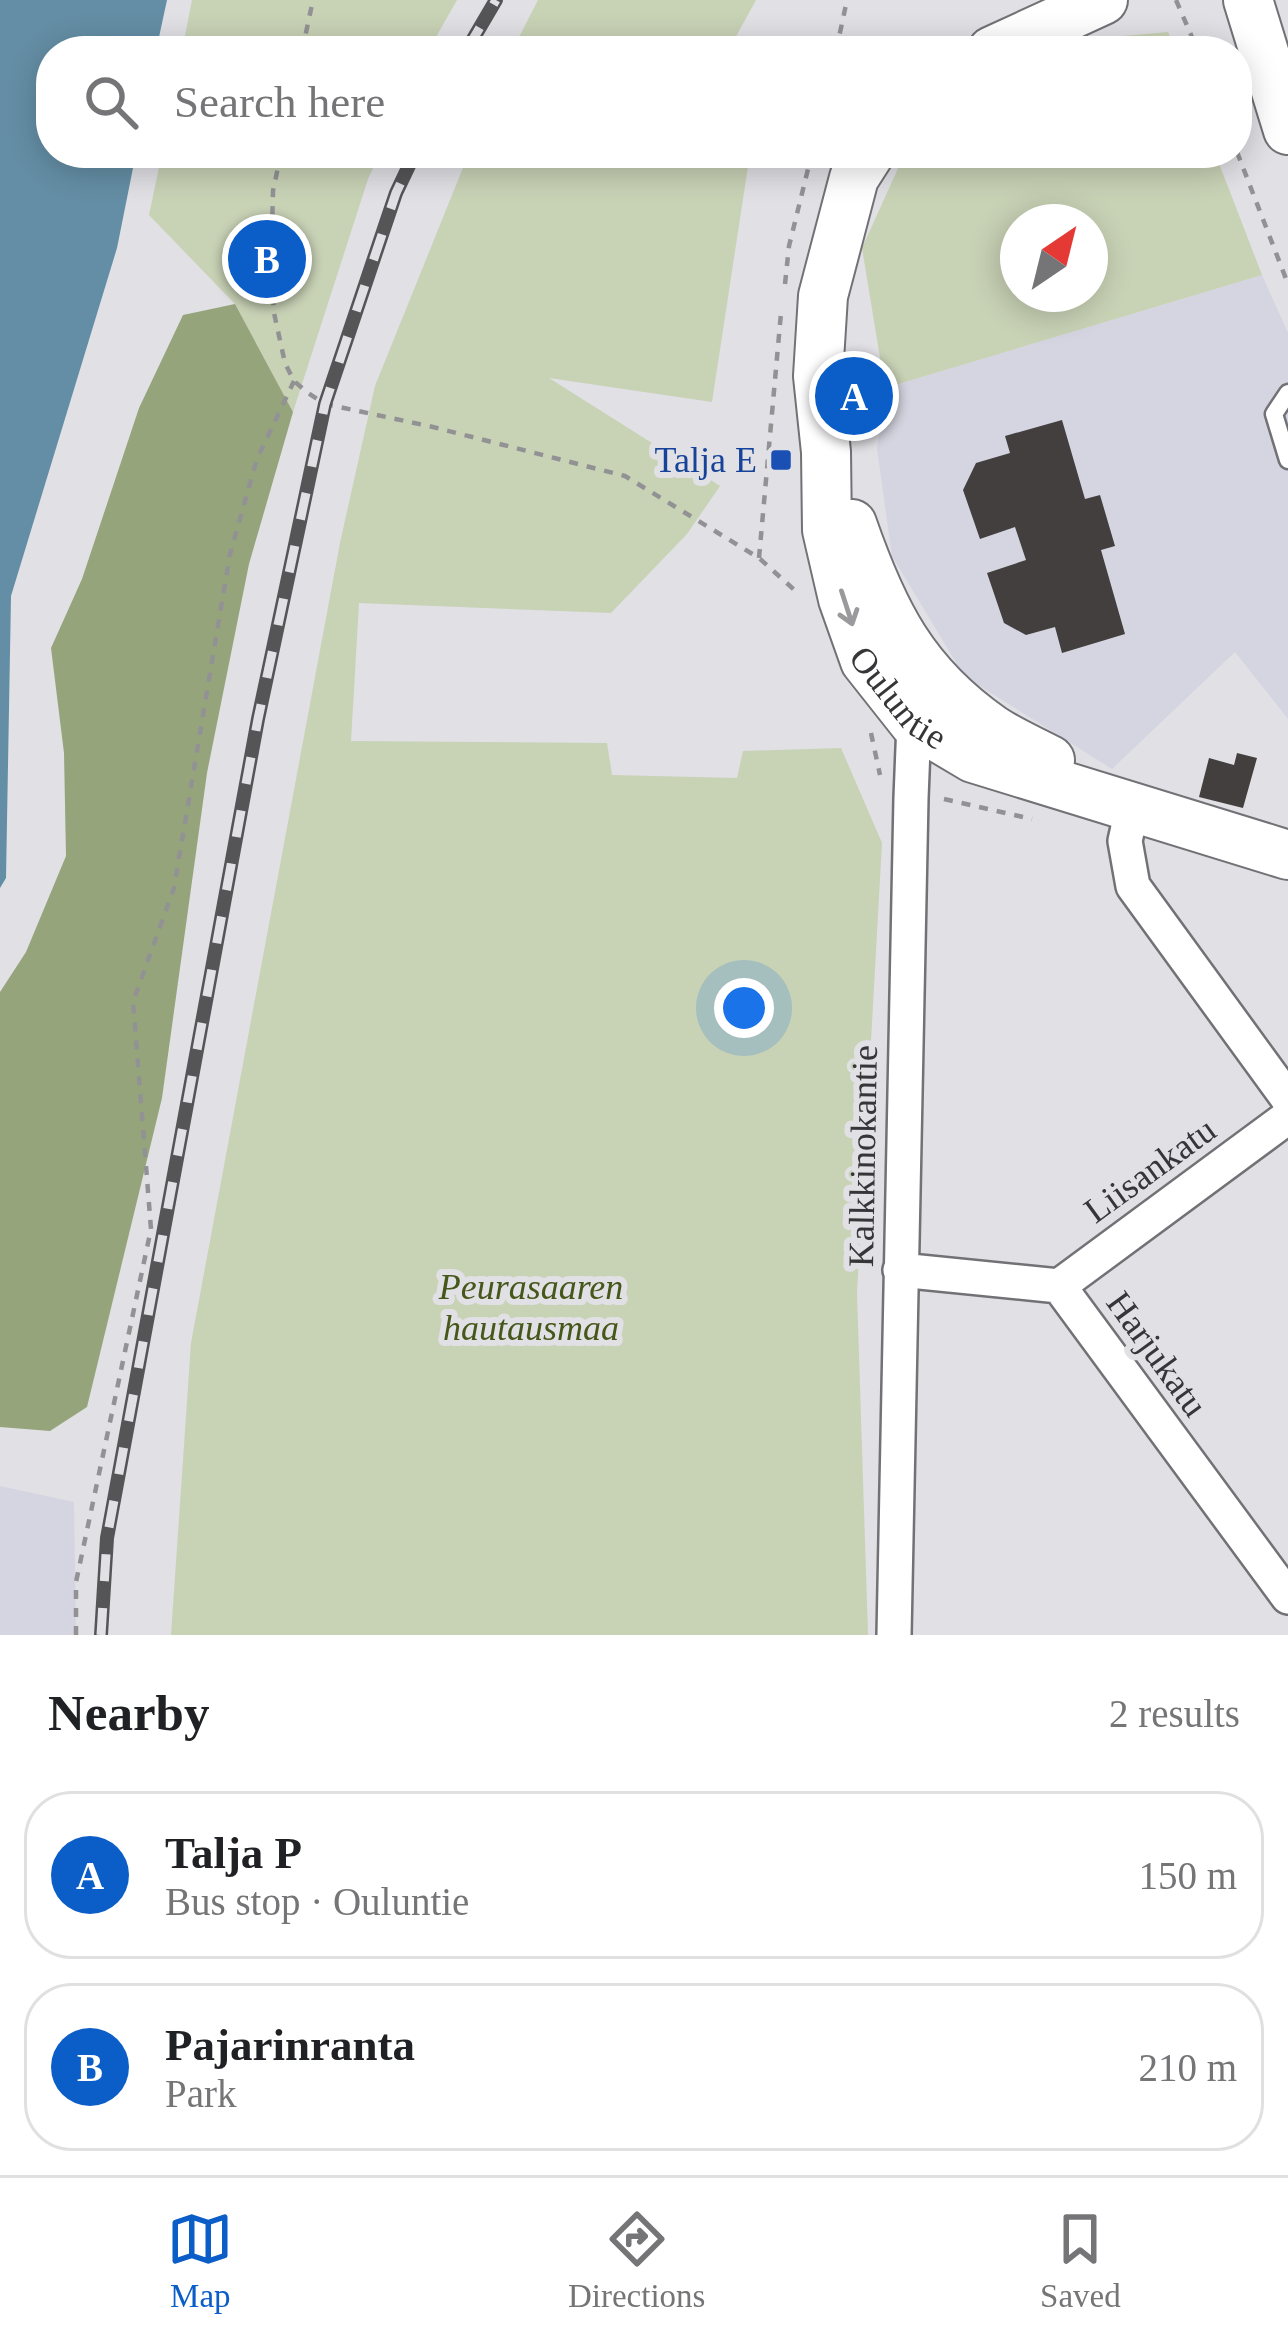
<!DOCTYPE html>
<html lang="en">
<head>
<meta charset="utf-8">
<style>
  :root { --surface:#fff; --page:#f2f2f2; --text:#202124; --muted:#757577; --line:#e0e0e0; --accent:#0b5dc7 }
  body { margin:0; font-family:"Times New Roman",serif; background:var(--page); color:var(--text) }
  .compass { position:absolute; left:1000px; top:204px; width:108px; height:108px; border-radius:50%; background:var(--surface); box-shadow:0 6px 30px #0003; rotate:35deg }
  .you { position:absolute; left:744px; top:1008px; width:42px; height:42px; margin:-30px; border:9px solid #fff; border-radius:50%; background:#1a73e8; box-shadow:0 0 0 18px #1a73e833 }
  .badge { display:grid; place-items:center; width:78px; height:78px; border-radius:50%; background:var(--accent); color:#fff; font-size:39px; font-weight:700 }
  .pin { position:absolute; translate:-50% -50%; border:6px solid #fff; box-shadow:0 3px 12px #0006 }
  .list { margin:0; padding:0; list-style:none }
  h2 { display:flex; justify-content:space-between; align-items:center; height:156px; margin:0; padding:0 48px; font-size:51px }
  h2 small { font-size:39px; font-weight:400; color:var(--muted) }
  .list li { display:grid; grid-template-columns:78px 1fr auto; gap:36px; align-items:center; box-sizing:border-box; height:168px; margin:0 24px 24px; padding:0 24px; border:3px solid var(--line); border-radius:48px }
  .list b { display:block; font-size:45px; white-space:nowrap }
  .list p { margin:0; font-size:39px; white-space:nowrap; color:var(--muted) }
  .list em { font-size:39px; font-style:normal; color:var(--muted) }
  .icon { flex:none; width:66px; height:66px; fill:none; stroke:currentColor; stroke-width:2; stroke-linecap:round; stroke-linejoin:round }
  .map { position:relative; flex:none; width:1288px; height:1635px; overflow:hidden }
  .search { position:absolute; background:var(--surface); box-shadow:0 6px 30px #0003; left:36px; right:36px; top:36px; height:132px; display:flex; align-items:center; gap:30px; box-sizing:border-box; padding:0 42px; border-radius:48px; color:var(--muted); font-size:45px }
  .sheet { height:540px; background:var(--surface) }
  nav { display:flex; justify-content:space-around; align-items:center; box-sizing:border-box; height:168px; border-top:3px solid var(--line); background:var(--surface); font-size:33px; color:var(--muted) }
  nav a { display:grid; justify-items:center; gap:6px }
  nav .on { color:var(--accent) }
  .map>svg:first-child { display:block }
  .built { fill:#d5d5e1 }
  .green { fill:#c8d2b5; fill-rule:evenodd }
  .forest { fill:#96a47c }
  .water { fill:#648ea5 }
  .building { fill:#433f3e }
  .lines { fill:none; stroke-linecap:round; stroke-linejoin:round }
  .lane-casing { stroke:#727276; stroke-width:21 }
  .street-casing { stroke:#727276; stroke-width:38 }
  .secondary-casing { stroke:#727276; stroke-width:52 }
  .path { stroke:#929295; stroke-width:4.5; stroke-dasharray:9 9; stroke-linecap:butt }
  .lane { stroke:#fff; stroke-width:16 }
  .street { stroke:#fff; stroke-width:33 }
  .secondary { stroke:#fff; stroke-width:48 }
  .rail-casing { stroke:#555558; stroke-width:14 }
  .rail { stroke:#e0e0e5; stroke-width:9; stroke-dasharray:27; stroke-linecap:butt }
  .oneway { stroke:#9a9a9c }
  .transit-dot { fill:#1a4fb4; stroke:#e0e0e5; stroke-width:4.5 }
  .labels { text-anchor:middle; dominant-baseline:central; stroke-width:12; stroke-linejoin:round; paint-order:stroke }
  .transit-label { font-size:36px; fill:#164399; stroke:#e0e0e5; text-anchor:end }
  .street-label { font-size:36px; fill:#363638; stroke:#e0e0e5 }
  .park-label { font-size:36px; font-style:italic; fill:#46571a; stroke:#e0e0e5 }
</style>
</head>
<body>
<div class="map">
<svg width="1288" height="1635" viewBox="0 0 1288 1635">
  <rect width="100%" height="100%" fill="#e0e0e5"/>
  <path class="built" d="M 1262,275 L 1288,333 L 1288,719 L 1235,652 L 1112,769 L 964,676 L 892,556 L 877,449 L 885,388 Z
    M 0,1486 L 74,1502 L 76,1635 L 0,1635 Z"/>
  <path class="green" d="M 192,0 L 457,0 L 428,51 L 182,51 Z
    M 538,0 L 756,0 L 728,51 L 512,51 Z
    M 1168,32 L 1176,51 L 1065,51 L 1088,39 Z
    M 162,153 L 380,153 L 368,179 L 293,412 L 235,304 L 149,215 Z
    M 469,153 L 750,153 L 712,402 L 549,378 L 720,486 L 687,534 L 611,613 L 359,603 L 351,741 L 607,743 L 612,775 L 737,778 L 743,751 L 841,748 L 882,843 L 857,1293 L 868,1635 L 171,1635 L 191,1343 L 340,543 L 375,386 Z
    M 905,153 L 1215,153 L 1262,275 L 885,388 L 862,248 ZM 1018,222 L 1090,222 L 1090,294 L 1018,294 Z"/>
  <path class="forest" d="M 235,304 L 293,412 L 249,564 L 207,773 L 162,1098 L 87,1407 L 50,1431 L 0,1427 L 0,992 L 26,952 L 66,856 L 64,753 L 51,648 L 82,579 L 139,408 L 183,315 Z"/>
  <path class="water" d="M 0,0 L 167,0 L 156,51 L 51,51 L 51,153 L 136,153 L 117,248 L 11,596 L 6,878 L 0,888 Z"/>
  <path class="building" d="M 1062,420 L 1085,499 L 1100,495 L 1115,546 L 1101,550 L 1125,634 L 1062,653 L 1055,627 L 1026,635 L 1004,623 L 987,573 L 1026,560 L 1015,527 L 980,539 L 963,490 L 976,463 L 1010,453 L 1005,436 Z
    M 1237,753 L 1257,758 L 1243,808 L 1199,797 L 1209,758 L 1234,765 Z"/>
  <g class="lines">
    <defs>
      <path id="lane" d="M 1288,393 L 1274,414 L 1288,460"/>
      <path id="street" d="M 1132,809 L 1125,841 L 1133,886 L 1288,1099
        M 900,1270 L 1059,1286 L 1288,1597
        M 1059,1286 L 1288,1117
        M 894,1635 L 911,798 L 914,723 L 923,708"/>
      <g id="secondary">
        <path d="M 1248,0 L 1288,130"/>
        <path d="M 992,51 L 1103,0"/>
        <path id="s1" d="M 870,153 L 854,178 L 823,296 L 818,376 L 826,452 L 827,530 L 843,599 L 865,661 L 914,723 L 973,758 L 1288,855"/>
        <path d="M 852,524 C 883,613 913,674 992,729 C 1010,741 1031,750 1050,760"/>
      </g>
    </defs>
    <use href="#lane" class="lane-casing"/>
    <use href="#street" class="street-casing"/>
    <use href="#secondary" class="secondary-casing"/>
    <path class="path" d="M 1176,0 L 1198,51
      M 302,51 L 313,0
      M 836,51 L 847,0
      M 1237,152 L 1288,284
      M 281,153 L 273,191 L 271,272 L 274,313 L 285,363 L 294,381 L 308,393 L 325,404 L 433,427 L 625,476 L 759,558 L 800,595
      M 785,284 L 789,246 L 812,153
      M 759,558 L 781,313
      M 871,733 L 880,775
      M 944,799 L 1032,819
      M 76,1635 L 76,1582 L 151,1229 L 133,1002 L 174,888 L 230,554 L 257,459 L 294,381"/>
    <use href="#lane" class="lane"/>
    <use href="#street" class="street"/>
    <use href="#secondary" class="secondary"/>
    <defs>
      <path id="rail" d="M 466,51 L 496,0
        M 101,1635 L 107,1538 L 258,719 L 325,404 L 396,193 L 415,153"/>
    </defs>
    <use href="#rail" class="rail-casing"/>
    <use href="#rail" class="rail"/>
  </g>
  <defs><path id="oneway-shaft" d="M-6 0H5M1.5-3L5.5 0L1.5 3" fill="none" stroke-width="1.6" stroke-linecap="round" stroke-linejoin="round" transform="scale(3)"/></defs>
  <use class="oneway" href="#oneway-shaft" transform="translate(847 608) rotate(72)"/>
  <rect class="transit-dot" x="769" y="448" width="24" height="24" rx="6"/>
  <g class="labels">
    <g class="transit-label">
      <text x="757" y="460">Talja E</text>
    </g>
    <g class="street-label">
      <text stroke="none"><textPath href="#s1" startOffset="573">Ouluntie</textPath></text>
      <text transform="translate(863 1156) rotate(-89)">Kalkkinokantie</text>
      <text transform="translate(1150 1170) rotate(-36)">Liisankatu</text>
      <text transform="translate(1157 1354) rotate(54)">Harjukatu</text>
    </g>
    <g class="park-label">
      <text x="531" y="1287">Peurasaaren<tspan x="531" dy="41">hautausmaa</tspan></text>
    </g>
  </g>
</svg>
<svg class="compass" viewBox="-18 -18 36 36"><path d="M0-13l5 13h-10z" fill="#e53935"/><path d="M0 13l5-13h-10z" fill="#757577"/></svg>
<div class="you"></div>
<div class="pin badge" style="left:854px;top:396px">A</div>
<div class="pin badge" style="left:267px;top:259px">B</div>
<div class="search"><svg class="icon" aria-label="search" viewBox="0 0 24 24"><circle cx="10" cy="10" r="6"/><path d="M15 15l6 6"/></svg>Search here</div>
</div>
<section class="sheet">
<h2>Nearby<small>2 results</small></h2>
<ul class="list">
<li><span class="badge">A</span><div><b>Talja P</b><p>Bus stop · Ouluntie</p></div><em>150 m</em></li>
<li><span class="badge">B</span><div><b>Pajarinranta</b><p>Park</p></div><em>210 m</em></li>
</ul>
</section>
<nav>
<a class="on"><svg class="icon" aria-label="map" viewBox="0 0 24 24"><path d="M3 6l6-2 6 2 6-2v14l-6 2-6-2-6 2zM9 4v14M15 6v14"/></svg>Map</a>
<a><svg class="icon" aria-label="directions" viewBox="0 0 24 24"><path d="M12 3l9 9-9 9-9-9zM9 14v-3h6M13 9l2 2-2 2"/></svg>Directions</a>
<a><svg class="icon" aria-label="saved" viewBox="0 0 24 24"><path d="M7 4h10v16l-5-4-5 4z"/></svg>Saved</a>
</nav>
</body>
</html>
